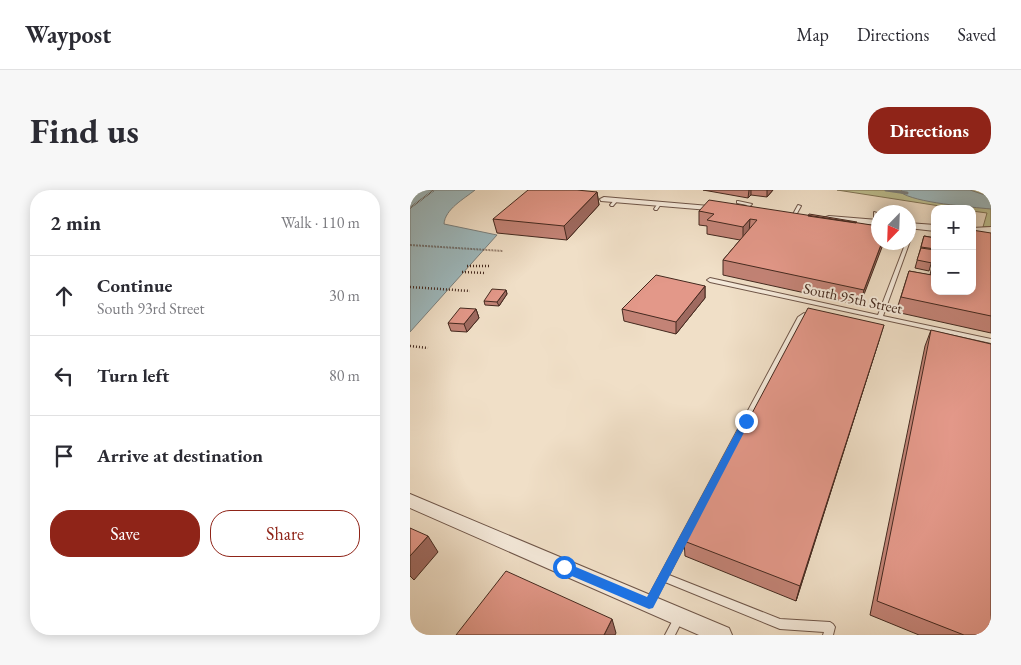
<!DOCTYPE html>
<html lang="en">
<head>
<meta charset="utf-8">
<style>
  :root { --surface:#fff; --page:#f7f7f7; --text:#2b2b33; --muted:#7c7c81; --line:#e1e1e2; --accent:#8f2418 }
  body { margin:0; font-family:"EB Garamond",serif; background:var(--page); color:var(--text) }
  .controls { position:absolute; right:15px; top:15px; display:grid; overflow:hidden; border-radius:10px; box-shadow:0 2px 12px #0003 }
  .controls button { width:45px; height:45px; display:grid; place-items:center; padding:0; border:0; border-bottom:1px solid var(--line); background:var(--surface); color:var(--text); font:25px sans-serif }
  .compass { position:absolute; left:461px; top:15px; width:45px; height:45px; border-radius:50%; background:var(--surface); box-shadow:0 2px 12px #0003; rotate:203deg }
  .stop { position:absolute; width:15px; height:15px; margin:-11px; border:4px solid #1a73e8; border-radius:50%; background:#fff }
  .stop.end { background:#1a73e8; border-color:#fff; box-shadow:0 1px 5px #0008 }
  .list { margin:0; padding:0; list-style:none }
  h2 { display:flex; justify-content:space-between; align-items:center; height:65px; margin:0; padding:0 20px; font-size:21px }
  h2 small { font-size:16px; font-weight:400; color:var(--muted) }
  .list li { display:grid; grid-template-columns:32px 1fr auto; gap:15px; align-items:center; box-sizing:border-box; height:80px; padding:0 20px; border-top:1px solid var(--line) }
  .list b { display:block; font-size:19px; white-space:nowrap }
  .list p { margin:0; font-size:16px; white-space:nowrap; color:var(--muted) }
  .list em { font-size:16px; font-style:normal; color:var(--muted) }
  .actions { display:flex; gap:10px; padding:15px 20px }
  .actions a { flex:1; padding:11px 0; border:1px solid var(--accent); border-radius:20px; text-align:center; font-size:18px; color:var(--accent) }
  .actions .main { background:var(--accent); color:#fff }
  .icon { flex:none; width:28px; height:28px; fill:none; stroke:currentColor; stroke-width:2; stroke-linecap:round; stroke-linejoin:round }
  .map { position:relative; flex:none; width:581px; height:445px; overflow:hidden; border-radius:20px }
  header { display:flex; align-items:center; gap:30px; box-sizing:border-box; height:70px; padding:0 25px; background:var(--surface); border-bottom:1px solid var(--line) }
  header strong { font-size:24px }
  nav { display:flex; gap:28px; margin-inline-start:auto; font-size:18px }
  .intro { display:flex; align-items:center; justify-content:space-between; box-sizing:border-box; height:120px; padding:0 30px }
  h1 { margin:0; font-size:35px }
  .button { padding:12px 22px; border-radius:20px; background:var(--accent); color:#fff; font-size:18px; font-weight:700 }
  main { display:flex; gap:30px; padding:0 30px }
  aside { flex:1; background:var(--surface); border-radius:20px; box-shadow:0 2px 12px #0003 }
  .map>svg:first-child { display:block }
  .green { fill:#bec192; stroke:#817558 }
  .water { fill:#9ebabf; stroke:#7a807f }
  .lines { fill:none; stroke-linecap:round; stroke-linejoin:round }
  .stream { stroke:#7a807f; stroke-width:3 }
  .service-casing { stroke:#6f5649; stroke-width:2 }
  .minor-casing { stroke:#6f5649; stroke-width:2 }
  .path-far1 { stroke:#44291f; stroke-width:2; stroke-dasharray:0.5 1; stroke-linecap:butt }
  .path { stroke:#44291f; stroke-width:2.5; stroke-dasharray:1 2; stroke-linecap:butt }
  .service { fill:#f5eadb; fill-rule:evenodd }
  .minor { fill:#f5eadb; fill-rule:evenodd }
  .wall { fill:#c38376; stroke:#44291f }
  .shaded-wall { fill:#9f6a60; stroke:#44291f }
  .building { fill:#e39889; stroke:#44291f }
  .route { fill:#1a73e8 }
  .labels { text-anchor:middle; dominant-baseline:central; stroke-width:4; stroke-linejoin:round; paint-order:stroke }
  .far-street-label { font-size:15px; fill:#44291f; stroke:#f5eadb }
</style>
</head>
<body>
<header>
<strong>Waypost</strong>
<nav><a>Map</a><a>Directions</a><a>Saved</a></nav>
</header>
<div class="intro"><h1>Find us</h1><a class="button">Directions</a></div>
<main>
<aside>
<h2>2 min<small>Walk · 110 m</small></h2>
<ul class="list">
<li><svg class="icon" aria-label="ahead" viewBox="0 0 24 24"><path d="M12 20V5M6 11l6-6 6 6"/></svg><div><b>Continue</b><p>South 93rd Street</p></div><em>30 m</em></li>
<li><svg class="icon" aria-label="left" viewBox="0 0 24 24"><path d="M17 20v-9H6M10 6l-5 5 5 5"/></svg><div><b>Turn left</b></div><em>80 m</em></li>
<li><svg class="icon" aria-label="arrive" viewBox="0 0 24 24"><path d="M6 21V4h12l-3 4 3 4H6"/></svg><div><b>Arrive at destination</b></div></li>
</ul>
<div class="actions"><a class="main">Save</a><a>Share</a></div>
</aside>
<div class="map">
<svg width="581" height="445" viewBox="0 0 581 445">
  <rect width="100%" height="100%" fill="#f0dfc7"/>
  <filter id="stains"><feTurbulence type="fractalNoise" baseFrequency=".004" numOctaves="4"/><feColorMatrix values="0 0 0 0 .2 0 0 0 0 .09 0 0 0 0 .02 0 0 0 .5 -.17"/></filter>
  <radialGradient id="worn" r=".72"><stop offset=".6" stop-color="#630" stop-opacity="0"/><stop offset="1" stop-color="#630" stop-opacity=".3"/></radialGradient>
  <path class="green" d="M 427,0 L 581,0 L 581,37 L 573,37 L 577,23 L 562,21 L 562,19 L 549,19 Z"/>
  <path class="water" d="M 0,0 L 65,0 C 54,9 35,19 34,34 L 87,45 L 0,142 Z
    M 492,0 L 560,0 L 581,7 L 581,19 C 561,17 505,13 490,2 Z"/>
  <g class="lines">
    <path class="stream" d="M 476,0 L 497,3"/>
    <defs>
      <path id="service" d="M 205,9 L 208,10 L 203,16 L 201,16 L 200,15 Z
        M 328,11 L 342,14 L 334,22 L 332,21 L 337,15 L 327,13 L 327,11 Z
        M 248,13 L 251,14 L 247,20 L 245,20 L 244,19 Z
        M 388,15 L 391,16 L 385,27 L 383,27 L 382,26 Z
        M 464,22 L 467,23 L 467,34 L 464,33 Z
        M 500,42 L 504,43 L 500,51 L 473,126 L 581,149 L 581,153 L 300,92 L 297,90 L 300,88 L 468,125 L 496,52 L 498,52 L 498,46 Z
        M 394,123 L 397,125 L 393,128 L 259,385 L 370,429 L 420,432 L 423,434 L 425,437 L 423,445 L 413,445 L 414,442 L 370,439 L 255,392 L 242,417 L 239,419 L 236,417 L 234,414 L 236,411 L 388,127 Z
        M 269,422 L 272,424 L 274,427 L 265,445 L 255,445 L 266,424 Z"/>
      <path id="minor" d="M 194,7 L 311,17 L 315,19 L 311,21 L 191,11 L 190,9 Z
        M 419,26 L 468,30 L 468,35 L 416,31 L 416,27 Z
        M 498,33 L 525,35 L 525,41 L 498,38 Z
        M 581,37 L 581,43 L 562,44 L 562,38 Z
        M 0,304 L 319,438 L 322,445 L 289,445 L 0,318 Z"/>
    </defs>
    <use href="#service" class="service-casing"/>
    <use href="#minor" class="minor-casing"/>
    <path class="path-far1" d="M 0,18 L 24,0
      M 0,55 L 93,61"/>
    <path class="path" d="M 57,76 L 81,76
      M 52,82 L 76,83
      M 0,97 L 60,101
      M 0,156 L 18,158"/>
    <use href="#service" class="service"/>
    <use href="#minor" class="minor"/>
  </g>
  <path class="wall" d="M 293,0 L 363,0 L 357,7 L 341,5 L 338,8 Z
    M 187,2 L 189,15 L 157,50 L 87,43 L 83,29 Z
    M 289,21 L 446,33 L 468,52 L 450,115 L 313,85 L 313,70 L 330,50 L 297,44 L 297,36 L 289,35 Z
    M 581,43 L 581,143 L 486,122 L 499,81 L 520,85 L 525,63 L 525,101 Z
    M 514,46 L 525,48 L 525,60 L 519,81 L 505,78 Z
    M 295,96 L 295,108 L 266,144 L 214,131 L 212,119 Z
    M 96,100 L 97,104 L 89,116 L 75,115 L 74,111 Z
    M 66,119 L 69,128 L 57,142 L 41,141 L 38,133 Z
    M 474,135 L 386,411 L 275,366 L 274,351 Z
    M 521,140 L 581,445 L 509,445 L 460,425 L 515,156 Z"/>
  <path class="shaded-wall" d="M 339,0 L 341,0 L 341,5 L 338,8 Z
    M 357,0 L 363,0 L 357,7 Z
    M 187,2 L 189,15 L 157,50 L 154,36 Z
    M 340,29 L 339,43 L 333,51 L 333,37 Z
    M 472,52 L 474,52 L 450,115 L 454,100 Z
    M 295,96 L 295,108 L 266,144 L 266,132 Z
    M 96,100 L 97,104 L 89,116 L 87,112 Z
    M 66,119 L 69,128 L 57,142 L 54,134 Z
    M 469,150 L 386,411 L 390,396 Z
    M 18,346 L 28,362 L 4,390 L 0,386 L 0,366 Z
    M 202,429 L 206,443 L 205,445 L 194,445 Z"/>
  <path class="building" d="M 118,0 L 167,0 L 187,2 L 154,36 L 83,29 Z
    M 299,10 L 468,36 L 468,52 L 472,52 L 454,100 L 313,70 L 347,30 L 340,29 L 333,37 L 297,30 L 304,24 L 289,21 Z
    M 399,24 L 447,32 L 446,33 L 398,26 Z
    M 562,40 L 581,43 L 581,126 L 491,107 L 499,81 L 522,85 L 525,71 L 525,101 L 562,101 Z
    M 514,46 L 525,48 L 525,59 L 511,57 Z
    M 511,58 L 525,60 L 522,73 L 507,70 Z
    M 246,85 L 295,96 L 266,132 L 212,119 Z
    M 82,99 L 96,100 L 87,112 L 74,111 Z
    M 50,118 L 66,119 L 54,134 L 38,133 Z
    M 398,118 L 474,135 L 390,396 L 274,351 Z
    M 521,140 L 581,154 L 581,445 L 554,445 L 467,411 Z
    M 0,338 L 18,346 L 0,366 Z
    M 96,381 L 202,429 L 194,445 L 46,445 Z"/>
  <path class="route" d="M 336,228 L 340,231 L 243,418 L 239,419 L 150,381 L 148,377 L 154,372 L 237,407 L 332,231 Z"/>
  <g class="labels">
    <g class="far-street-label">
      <text transform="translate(443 108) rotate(12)">South 95th Street</text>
    </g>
  </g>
  <rect width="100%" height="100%" filter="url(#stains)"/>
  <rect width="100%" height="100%" fill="url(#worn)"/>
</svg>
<div class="controls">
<button>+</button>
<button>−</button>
</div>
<svg class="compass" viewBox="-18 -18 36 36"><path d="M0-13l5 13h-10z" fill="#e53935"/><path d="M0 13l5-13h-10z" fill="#7c7c81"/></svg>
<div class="stop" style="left:154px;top:377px"></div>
<div class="stop end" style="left:336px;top:231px"></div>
</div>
</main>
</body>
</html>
